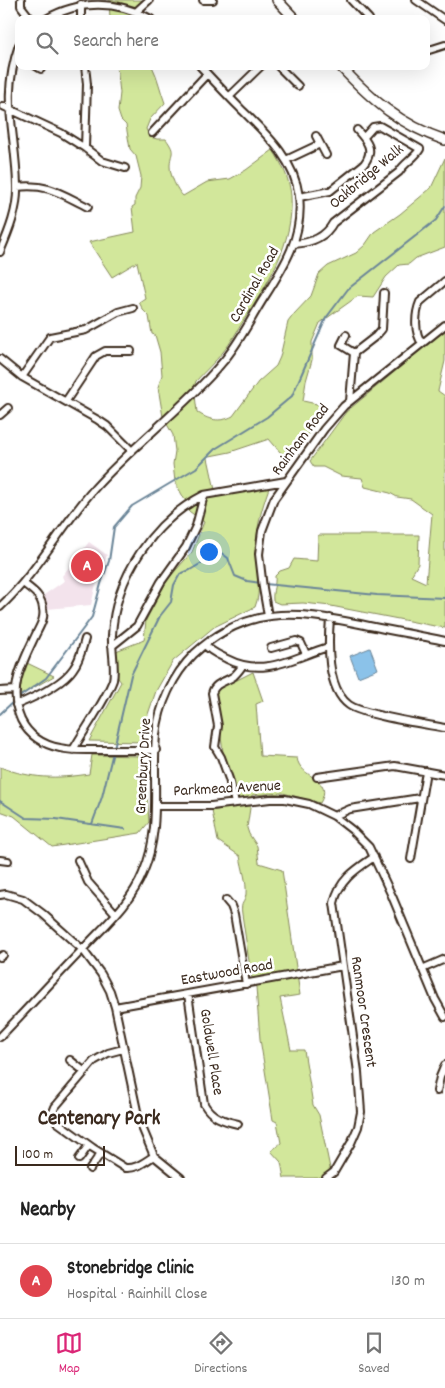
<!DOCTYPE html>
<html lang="en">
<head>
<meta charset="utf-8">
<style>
  :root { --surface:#fff; --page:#f2f2f2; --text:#222; --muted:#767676; --line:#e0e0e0; --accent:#db2777 }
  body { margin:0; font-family:Dekko,sans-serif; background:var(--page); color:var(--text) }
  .scale { position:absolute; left:15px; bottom:12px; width:90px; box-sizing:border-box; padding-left:5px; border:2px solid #3b2a1e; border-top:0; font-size:14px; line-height:18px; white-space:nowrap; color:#3b2a1e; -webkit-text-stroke:4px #fff; paint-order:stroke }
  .you { position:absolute; left:208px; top:551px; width:18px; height:18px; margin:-12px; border:4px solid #fff; border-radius:50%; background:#1a73e8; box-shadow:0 0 0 8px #1a73e833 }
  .badge { display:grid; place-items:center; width:32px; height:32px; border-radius:50%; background:var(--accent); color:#fff; font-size:16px; font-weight:700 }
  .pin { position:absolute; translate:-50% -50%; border:2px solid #fff; box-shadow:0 1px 5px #0006 }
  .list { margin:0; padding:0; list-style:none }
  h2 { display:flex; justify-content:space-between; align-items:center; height:65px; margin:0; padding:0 20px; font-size:21px }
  h2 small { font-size:16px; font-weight:400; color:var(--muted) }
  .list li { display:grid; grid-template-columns:32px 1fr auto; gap:15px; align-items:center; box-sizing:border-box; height:75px; padding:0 20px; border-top:1px solid var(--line) }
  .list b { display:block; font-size:19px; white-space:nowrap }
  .list p { margin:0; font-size:16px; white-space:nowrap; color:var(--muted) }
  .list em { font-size:16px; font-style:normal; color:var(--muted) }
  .icon { flex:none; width:28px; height:28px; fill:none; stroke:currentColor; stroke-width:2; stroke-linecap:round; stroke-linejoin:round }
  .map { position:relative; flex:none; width:445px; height:1178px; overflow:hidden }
  .search { position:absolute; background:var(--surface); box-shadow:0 5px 20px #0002; left:15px; right:15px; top:15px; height:55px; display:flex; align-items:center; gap:12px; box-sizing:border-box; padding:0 18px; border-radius:10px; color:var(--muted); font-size:19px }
  .sheet { height:140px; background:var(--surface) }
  nav { display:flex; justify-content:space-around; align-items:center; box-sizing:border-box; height:70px; border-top:1px solid var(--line); background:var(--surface); font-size:14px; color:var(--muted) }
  nav a { display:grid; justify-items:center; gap:2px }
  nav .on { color:var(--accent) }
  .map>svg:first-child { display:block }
  .built { fill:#f3e3ec }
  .green { fill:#d2e79b; stroke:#86885c }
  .water { fill:#8bc2e9; stroke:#6b8598 }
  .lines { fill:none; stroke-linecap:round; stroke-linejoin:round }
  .stream { stroke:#6b8598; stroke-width:2 }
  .street-casing { stroke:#3b2a1e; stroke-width:10 }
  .secondary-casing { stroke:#3b2a1e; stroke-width:12 }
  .street { stroke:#fff; stroke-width:6 }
  .secondary { stroke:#fff; stroke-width:9 }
  .labels { text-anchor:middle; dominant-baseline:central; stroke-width:5; stroke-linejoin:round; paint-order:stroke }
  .street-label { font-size:16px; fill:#3b2a1e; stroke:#fff }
  .district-label { font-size:21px; font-weight:bold; fill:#3b2a1e; stroke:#fff }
</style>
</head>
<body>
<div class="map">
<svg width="445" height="1178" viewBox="0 0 445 1178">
  <rect width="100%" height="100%" fill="#fff"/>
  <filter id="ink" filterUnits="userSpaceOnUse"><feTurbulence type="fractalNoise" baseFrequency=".02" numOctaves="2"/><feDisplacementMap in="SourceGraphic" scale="10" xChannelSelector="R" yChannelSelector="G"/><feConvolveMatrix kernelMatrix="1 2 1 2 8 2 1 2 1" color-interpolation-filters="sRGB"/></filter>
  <g filter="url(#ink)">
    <path class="built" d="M 89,542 L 107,555 L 95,588 L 91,605 L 47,609 L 44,595 L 64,581 L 62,576 Z"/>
    <path class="green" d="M 109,0 L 145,0 L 139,15 L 143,19 L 110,19 Z
      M 117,66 L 152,66 C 158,78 160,90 165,103 L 150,119 L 146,129 L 150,137 L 157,139 L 166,139 C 177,154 170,152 170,166 C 170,176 177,190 183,196 L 207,182 L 230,179 L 246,170 L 273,150 C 282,164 290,180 291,196 C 294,243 268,283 244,320 C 237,331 231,343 223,352 C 215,362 205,371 196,381 L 194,387 L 197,412 C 208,420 220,423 233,416 L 258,382 L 276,366 L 280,357 L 288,322 L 294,314 L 311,296 L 319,274 L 328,266 L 356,253 L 365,245 L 374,232 L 400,214 L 431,188 L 445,158 L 445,247 L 416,258 L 409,264 L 399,265 L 386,277 L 373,297 L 358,296 L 320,323 L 312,342 L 312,360 L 306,381 L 303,401 L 326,406 C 316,425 302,445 286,459 L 269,439 L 230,452 L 210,456 L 208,458 L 215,490 L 204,492 L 186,502 L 175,482 L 173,464 L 175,451 L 173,435 L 163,417 L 158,387 L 162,375 L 160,352 L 155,335 L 152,334 L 149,316 L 143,310 L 139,302 L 145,298 L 137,262 L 112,277 L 89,242 L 135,232 L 132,207 L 135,205 L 135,198 L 140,188 L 141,176 L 136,156 L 130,149 L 126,125 L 121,120 L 118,111 L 120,93 Z
      M 445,330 L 445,361 L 438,391 L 445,396 L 445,628 L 331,606 L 303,603 L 280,604 L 273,601 C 272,589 276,586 275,576 L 280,571 L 289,568 L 294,559 L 317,561 L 318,535 L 419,535 L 418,564 L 411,576 L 426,583 L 432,514 L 411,499 L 397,497 L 390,493 L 365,487 L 362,478 L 341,476 L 323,467 L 314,467 L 310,461 L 346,412 Z
      M 269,488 C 261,510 256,529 256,553 C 256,571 262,590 255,607 L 214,627 L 173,661 L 156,691 L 146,720 L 146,742 L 89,741 L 121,682 L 115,674 L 116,651 L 144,640 L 146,620 L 168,579 L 192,552 L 204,522 L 186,509 L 205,497 Z
      M 27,663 L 54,676 L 21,695 L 19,686 Z
      M 253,672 L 263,701 L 256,704 L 260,756 L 297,758 C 300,779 335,778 320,803 L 283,793 L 252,795 L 247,828 L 249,834 L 257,846 L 259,863 L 282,870 L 300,995 L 280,998 L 291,1050 L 304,1050 L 313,1105 L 319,1115 L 332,1178 L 284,1178 L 281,1162 L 271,1151 L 281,1143 L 277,1122 L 273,1120 L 260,1039 L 256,987 L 251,975 L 242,914 C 240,901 245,904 246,894 C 247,882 242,868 240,856 L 218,841 L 212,811 L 237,806 L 223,752 L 215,691 Z
      M 92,755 L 139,756 L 145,763 L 149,822 L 140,833 L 52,847 L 14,816 L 0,811 L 0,767 C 32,779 56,779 89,774 Z"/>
    <path class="water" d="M 370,648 L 378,669 L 358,677 L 350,656 Z"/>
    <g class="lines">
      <path class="stream" d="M 265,584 L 377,595 L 445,598
        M 0,714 L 15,700 L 46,678 L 92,617 L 101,584 L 109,561 L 114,527 L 132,506 L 196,468 L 215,449 L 267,417 L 292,396 L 326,318 L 348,289 L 436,220 L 445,206
        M 114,748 L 131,675 L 160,616 L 171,602 L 174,585 L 180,574 L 190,570 L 220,552 L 228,558 L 235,576 L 247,581 L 261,583
        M 0,801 L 26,818 L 56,819 L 125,829
        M 92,824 L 102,797 L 113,752"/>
      <defs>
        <path id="street" d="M 21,0 L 21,6 L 31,19
          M 203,0 L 213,0
          M 351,0 L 369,19
          M 416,0 L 445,20
          M 137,11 L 149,0
          M 46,19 C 79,0 117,0 151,19
          M 81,19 L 81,4
          M 426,51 L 445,45
          M 36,66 L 41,69
          M 85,66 L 87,84 L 85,148
          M 278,66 L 298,86
          M 229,97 L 261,66
          M 3,106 L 61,133 L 85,148 L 102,161 L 125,168
          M 152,133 L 207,74
          M 316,136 L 326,155
          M 286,160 L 320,144
          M 17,187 C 48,183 61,194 88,207
          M 299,197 L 330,191 L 364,164 C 375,150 367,141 357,130
          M 294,244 C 311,243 325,238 333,223 L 399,172 C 404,163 415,158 420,149 L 380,126 L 373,127 L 364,137
          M 0,252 C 9,231 18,209 17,186 C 16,131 0,100 19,45
          M 346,335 L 341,345 L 354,353
          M 422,343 C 414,333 415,314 420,302 L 445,281
          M 0,359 L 22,377 L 98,420 L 107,426 L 131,450
          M 22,377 L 50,337 L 86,330 L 118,312 L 133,308
          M 66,401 L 96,356 L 105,351 L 131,351
          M 350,401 L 354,353 L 376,336 L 382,329 L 384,293
          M 0,415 L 8,408
          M 23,583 C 32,590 42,596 43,609 C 45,618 40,626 36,634 C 23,662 7,689 21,720 C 29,736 44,745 60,748 C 73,751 86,750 98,750 C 117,750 137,750 156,750
          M 0,607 C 37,573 61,526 94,489 C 134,444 183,409 221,364 C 238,345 249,322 262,301 C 283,268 304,237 299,196 C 294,158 265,133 239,107 C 226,94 213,80 200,66
          M 268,616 L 263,588 L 259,554 L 262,531 L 274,499 L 324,429 L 344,406 L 445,325
          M 330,618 C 328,643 326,688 349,705 C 363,715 424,724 445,728
          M 205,645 C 211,652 219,655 227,659 C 264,678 292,658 328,647
          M 112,646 L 137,626 L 161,582 L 186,547 L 196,526 L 204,495
          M 271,648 L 296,641 L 301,643 L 306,654
          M 0,691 L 15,690
          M 16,705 C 33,698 63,684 73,669 C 80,660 82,649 85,639
          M 73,750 C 84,730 106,700 113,680 C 116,668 111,648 112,635 C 115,577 153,521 204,495 L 286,481
          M 317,777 L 395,766 L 445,775
          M 235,803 L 229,779 L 221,757 L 215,747 L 218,726 L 212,693 C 215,682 226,682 234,676 C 237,673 240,670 242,666
          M 155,806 L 211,806 L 270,799 L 285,799 L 309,804 L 334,816 L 352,830 L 369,847 L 392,896 L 435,999 L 445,1017
          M 334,816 L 350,809 L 420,798
          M 411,859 L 426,771
          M 0,860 L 8,861
          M 78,860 L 88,882 L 116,914
          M 0,895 L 6,894 L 23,899 L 43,914 L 83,950 L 101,974 L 110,991 L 115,1007 L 139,1120 L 154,1156 L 181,1178
          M 226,900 L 231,906 L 234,914 L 246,984
          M 0,957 L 3,955
          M 422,969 L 445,959
          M 188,994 L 204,1104 C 211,1117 224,1121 238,1124
          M 115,1007 L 343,966
          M 0,1037 C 28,1008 55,978 83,949 C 105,925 131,903 143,873 C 162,829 152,781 156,735 C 159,705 173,675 194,654 C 246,605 295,611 360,624 C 388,630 417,635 445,641
          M 123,1049 L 108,1053 L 94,1061 L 55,1107 L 53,1112 L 57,1122 L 93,1148 L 125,1168 C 137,1169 144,1162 154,1156
          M 70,1060 L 85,1072
          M 437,1091 L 440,1077 L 445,1065
          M 79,1159 L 89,1145
          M 90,1169 L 101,1153
          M 326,1178 L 334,1172 L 351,1143 L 358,1127 L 361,1112 L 358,1072 L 334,903 C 339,880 355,870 374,857"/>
        <path id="secondary" d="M 277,0 L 295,19
          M 340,66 C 372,100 400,125 445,140"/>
      </defs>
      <use href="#street" class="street-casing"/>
      <use href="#secondary" class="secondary-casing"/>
      <use href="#street" class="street"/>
      <use href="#secondary" class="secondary"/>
    </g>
  </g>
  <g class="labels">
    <g class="street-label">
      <text transform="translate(367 177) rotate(-40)">Oakbridge Walk</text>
      <text transform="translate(255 285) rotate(-60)">Cardinal Road</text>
      <text transform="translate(301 440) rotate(-53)">Rainham Road</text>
      <text transform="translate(144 766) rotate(-87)">Greenbury Drive</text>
      <text transform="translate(227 789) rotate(-3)">Parkmead Avenue</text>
      <text transform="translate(227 973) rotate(-10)">Eastwood Road</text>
      <text transform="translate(363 1012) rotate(82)">Ranmoor Crescent</text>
      <text transform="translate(211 1052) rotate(81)">Goldwell Place</text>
    </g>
    <g class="district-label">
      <text x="99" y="1120">Centenary Park</text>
    </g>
  </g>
</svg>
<div class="scale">100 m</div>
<div class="you"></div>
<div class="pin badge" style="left:87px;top:566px;background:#e0444e">A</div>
<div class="search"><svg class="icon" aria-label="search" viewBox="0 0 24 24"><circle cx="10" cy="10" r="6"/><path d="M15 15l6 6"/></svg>Search here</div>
</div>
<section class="sheet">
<h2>Nearby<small></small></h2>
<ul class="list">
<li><span class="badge" style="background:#e0444e">A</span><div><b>Stonebridge Clinic</b><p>Hospital · Rainhill Close</p></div><em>130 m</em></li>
</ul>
</section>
<nav>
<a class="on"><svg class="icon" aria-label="map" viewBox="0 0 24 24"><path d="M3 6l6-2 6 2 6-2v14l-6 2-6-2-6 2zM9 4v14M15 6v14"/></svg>Map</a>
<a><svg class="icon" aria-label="directions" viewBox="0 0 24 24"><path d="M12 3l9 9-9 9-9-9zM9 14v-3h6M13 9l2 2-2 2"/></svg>Directions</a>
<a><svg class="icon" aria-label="saved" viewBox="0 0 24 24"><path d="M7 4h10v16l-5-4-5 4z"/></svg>Saved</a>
</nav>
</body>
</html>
